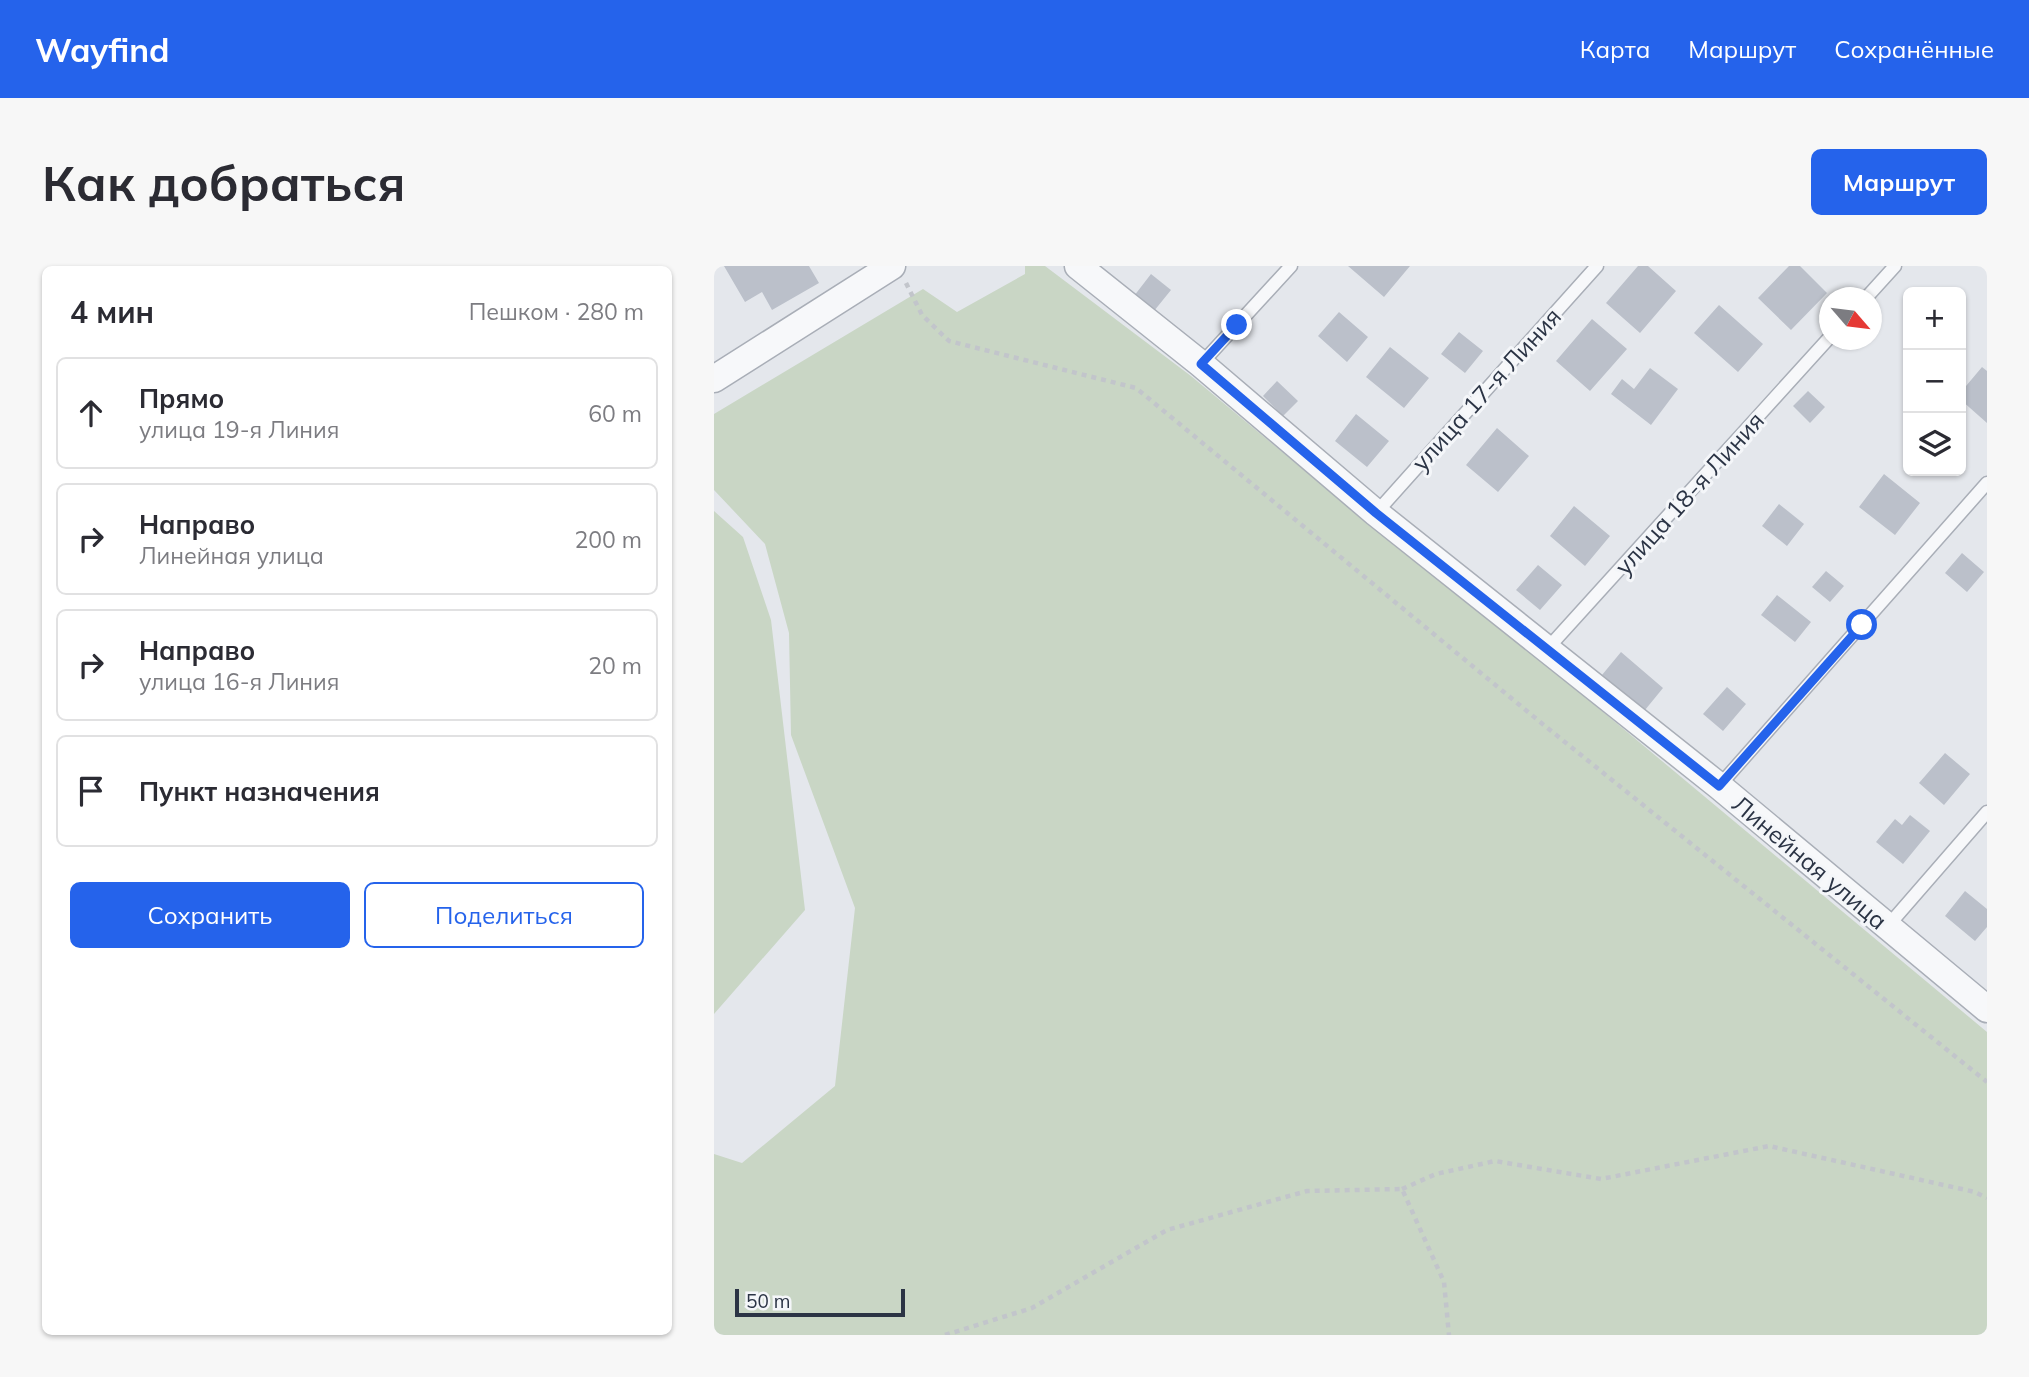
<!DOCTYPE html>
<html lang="ru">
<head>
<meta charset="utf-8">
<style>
  :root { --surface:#fff; --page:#f7f7f7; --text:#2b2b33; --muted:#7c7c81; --line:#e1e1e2; --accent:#2563eb }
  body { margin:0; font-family:Mulish,sans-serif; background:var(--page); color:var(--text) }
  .controls { position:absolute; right:21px; top:21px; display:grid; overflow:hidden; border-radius:10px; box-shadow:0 2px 5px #0004 }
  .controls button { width:63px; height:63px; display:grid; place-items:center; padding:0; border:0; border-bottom:2px solid var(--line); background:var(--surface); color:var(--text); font:35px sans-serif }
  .compass { position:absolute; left:1105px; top:21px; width:63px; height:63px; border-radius:50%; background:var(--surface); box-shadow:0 2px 5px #0004; rotate:118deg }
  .scale { position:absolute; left:21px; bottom:18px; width:170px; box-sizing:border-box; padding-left:7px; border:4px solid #2b3445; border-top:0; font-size:19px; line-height:24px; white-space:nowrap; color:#2b3445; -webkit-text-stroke:5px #f4f6f9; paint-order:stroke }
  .stop { position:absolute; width:21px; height:21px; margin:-16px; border:5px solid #2563eb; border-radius:50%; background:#fff }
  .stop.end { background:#2563eb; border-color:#fff; box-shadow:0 2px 7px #0008 }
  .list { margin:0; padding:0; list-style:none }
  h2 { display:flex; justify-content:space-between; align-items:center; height:91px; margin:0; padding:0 28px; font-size:30px }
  h2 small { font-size:23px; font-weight:400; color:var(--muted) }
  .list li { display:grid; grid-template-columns:46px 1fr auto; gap:21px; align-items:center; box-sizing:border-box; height:112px; margin:0 14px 14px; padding:0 14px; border:2px solid var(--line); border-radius:10px }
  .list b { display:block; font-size:26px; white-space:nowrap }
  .list p { margin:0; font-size:23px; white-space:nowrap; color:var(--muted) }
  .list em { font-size:23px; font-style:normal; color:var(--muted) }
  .actions { display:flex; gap:14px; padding:21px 28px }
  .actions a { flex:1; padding:16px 0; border:2px solid var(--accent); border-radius:10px; text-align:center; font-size:24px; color:var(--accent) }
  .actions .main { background:var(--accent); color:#fff }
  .icon { flex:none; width:38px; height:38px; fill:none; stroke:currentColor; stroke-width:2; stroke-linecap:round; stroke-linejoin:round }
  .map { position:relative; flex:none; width:1273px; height:1069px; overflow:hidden; border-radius:10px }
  header { display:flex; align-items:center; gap:42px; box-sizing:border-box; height:98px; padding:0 35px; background:var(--accent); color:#fff }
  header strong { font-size:33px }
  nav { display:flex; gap:38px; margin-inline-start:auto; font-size:24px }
  .intro { display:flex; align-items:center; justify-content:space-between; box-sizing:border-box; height:168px; padding:0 42px }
  h1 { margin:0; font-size:49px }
  .button { padding:18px 32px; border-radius:10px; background:var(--accent); color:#fff; font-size:24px; font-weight:700 }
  main { display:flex; gap:42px; padding:0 42px }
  aside { flex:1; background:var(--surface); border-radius:10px; box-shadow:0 2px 5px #0004 }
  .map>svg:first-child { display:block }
  .green { fill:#c9d6c5 }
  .building { fill:#bbc0ca }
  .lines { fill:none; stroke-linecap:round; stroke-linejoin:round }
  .service-casing { stroke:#a9aeb7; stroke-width:15 }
  .minor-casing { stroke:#a9aeb7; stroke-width:29 }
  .path { stroke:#c2c5cb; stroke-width:4.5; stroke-dasharray:5 5; stroke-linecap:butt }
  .service { stroke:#f7f8fa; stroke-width:12 }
  .minor { stroke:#f7f8fa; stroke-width:26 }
  .route { stroke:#2563eb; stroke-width:9 }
  .labels { text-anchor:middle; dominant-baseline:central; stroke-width:6; stroke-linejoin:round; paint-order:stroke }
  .street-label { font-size:24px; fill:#2b3445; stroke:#f4f6f9 }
</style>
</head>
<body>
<header>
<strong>Wayfind</strong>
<nav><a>Карта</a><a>Маршрут</a><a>Сохранённые</a></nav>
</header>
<div class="intro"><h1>Как добраться</h1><a class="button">Маршрут</a></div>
<main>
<aside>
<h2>4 мин<small>Пешком · 280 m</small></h2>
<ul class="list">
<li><svg class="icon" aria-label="ahead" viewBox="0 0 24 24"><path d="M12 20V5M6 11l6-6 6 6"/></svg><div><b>Прямо</b><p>улица 19-я Линия</p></div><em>60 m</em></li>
<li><svg class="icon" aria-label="right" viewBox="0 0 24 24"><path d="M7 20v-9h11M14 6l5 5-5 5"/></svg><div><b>Направо</b><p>Линейная улица</p></div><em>200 m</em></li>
<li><svg class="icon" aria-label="right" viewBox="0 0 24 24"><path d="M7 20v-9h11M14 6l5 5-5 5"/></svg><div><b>Направо</b><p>улица 16-я Линия</p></div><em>20 m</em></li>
<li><svg class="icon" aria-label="arrive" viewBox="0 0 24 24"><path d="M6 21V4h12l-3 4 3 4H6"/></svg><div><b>Пункт назначения</b></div></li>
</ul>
<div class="actions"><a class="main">Сохранить</a><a>Поделиться</a></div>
</aside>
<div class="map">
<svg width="1273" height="1069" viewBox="0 0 1273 1069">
  <rect width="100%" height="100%" fill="#e4e7ec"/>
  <path class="green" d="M 311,0 L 331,0 L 477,110 L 674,274 L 822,390 L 1273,766 L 1273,1069 L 0,1069 L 0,888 L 28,897 L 121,820 L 141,642 L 77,469 L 75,367 L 51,278 L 0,224 L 0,148 L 209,23 L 243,46 L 311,8 Z
    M 0,245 L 29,271 L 57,354 L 91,644 L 0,748 Z"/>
  <path class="building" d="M 10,0 L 95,0 L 105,17 L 58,44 L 48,26 L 31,36 Z
    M 634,0 L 696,0 L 670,31 Z
    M 924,0 L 934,0 L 962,25 L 926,67 L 892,37 Z
    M 1075,0 L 1086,0 L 1113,27 L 1077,64 L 1044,32 Z
    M 437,8 L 457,24 L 440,45 L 420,30 Z
    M 1005,39 L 1049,78 L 1024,106 L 980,67 Z
    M 625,46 L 654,71 L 633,96 L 604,70 Z
    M 878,53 L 913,83 L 876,125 L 842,95 Z
    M 745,66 L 769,85 L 751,107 L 727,88 Z
    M 676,81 L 715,112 L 690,142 L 652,111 Z
    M 1268,101 L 1273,105 L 1273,157 L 1247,134 L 1247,126 Z
    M 936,102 L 964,123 L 937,159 L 897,128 L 908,113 L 920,123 Z
    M 563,115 L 584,135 L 569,150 L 549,130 Z
    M 1094,125 L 1111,141 L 1096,157 L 1079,140 Z
    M 642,148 L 675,175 L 653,201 L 621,175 Z
    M 783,162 L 815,190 L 784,226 L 752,199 Z
    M 1170,208 L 1206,237 L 1181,269 L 1145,241 Z
    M 1065,238 L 1090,258 L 1073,280 L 1048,260 Z
    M 860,240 L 896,270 L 871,300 L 836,270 Z
    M 1248,287 L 1270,306 L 1253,326 L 1231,307 Z
    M 824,299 L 848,319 L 826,344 L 802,324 Z
    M 1112,305 L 1130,320 L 1116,336 L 1098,321 Z
    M 1063,329 L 1097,356 L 1081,376 L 1047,349 Z
    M 907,386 L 949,422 L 931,444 L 888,409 Z
    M 1013,421 L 1032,438 L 1009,465 L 989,448 Z
    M 1231,487 L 1256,508 L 1230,539 L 1205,517 Z
    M 1196,549 L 1216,565 L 1189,598 L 1162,576 L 1181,553 L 1188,559 Z
    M 1251,625 L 1273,643 L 1273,661 L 1261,675 L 1231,650 Z"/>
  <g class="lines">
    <defs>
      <path id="service" d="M 1152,32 L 1181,0
        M 487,98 L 577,0
        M 662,247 L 883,0
        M 834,382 L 1115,72
        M 1005,520 L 1273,217
        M 1173,661 L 1273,546"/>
      <path id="minor" d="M 364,0 L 487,98 L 662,247 L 1005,520 L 1273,743
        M 0,113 L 178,0"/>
    </defs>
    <use href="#service" class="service-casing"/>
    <use href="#minor" class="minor-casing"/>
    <path class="path" d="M 192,17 L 208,49 L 235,75 L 422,122 L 831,460 L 1273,816
      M 688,923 L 722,908 L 781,895 L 887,913 L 1055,880 L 1261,926 L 1273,932
      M 231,1069 L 318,1042 L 453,964 L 593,925 L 688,923 L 730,1016 L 735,1069"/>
    <use href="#service" class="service"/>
    <use href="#minor" class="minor"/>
  </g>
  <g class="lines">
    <path class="route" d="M 523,59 L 487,98 L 662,247 L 1005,520 L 1148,359"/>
  </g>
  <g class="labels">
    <g class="street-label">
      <text transform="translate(772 123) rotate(-48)">улица 17-я Линия</text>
      <text transform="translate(975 227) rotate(-48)">улица 18-я Линия</text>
      <text transform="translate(1096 596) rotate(40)">Линейная улица</text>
    </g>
  </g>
</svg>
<div class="controls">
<button>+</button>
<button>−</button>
<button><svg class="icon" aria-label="layers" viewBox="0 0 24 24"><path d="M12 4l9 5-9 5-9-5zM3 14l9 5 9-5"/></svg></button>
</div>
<svg class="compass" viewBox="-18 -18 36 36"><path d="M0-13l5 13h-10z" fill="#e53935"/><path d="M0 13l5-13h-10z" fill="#7c7c81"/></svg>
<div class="scale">50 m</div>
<div class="stop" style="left:1148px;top:359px"></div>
<div class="stop end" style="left:523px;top:59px"></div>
</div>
</main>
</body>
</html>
